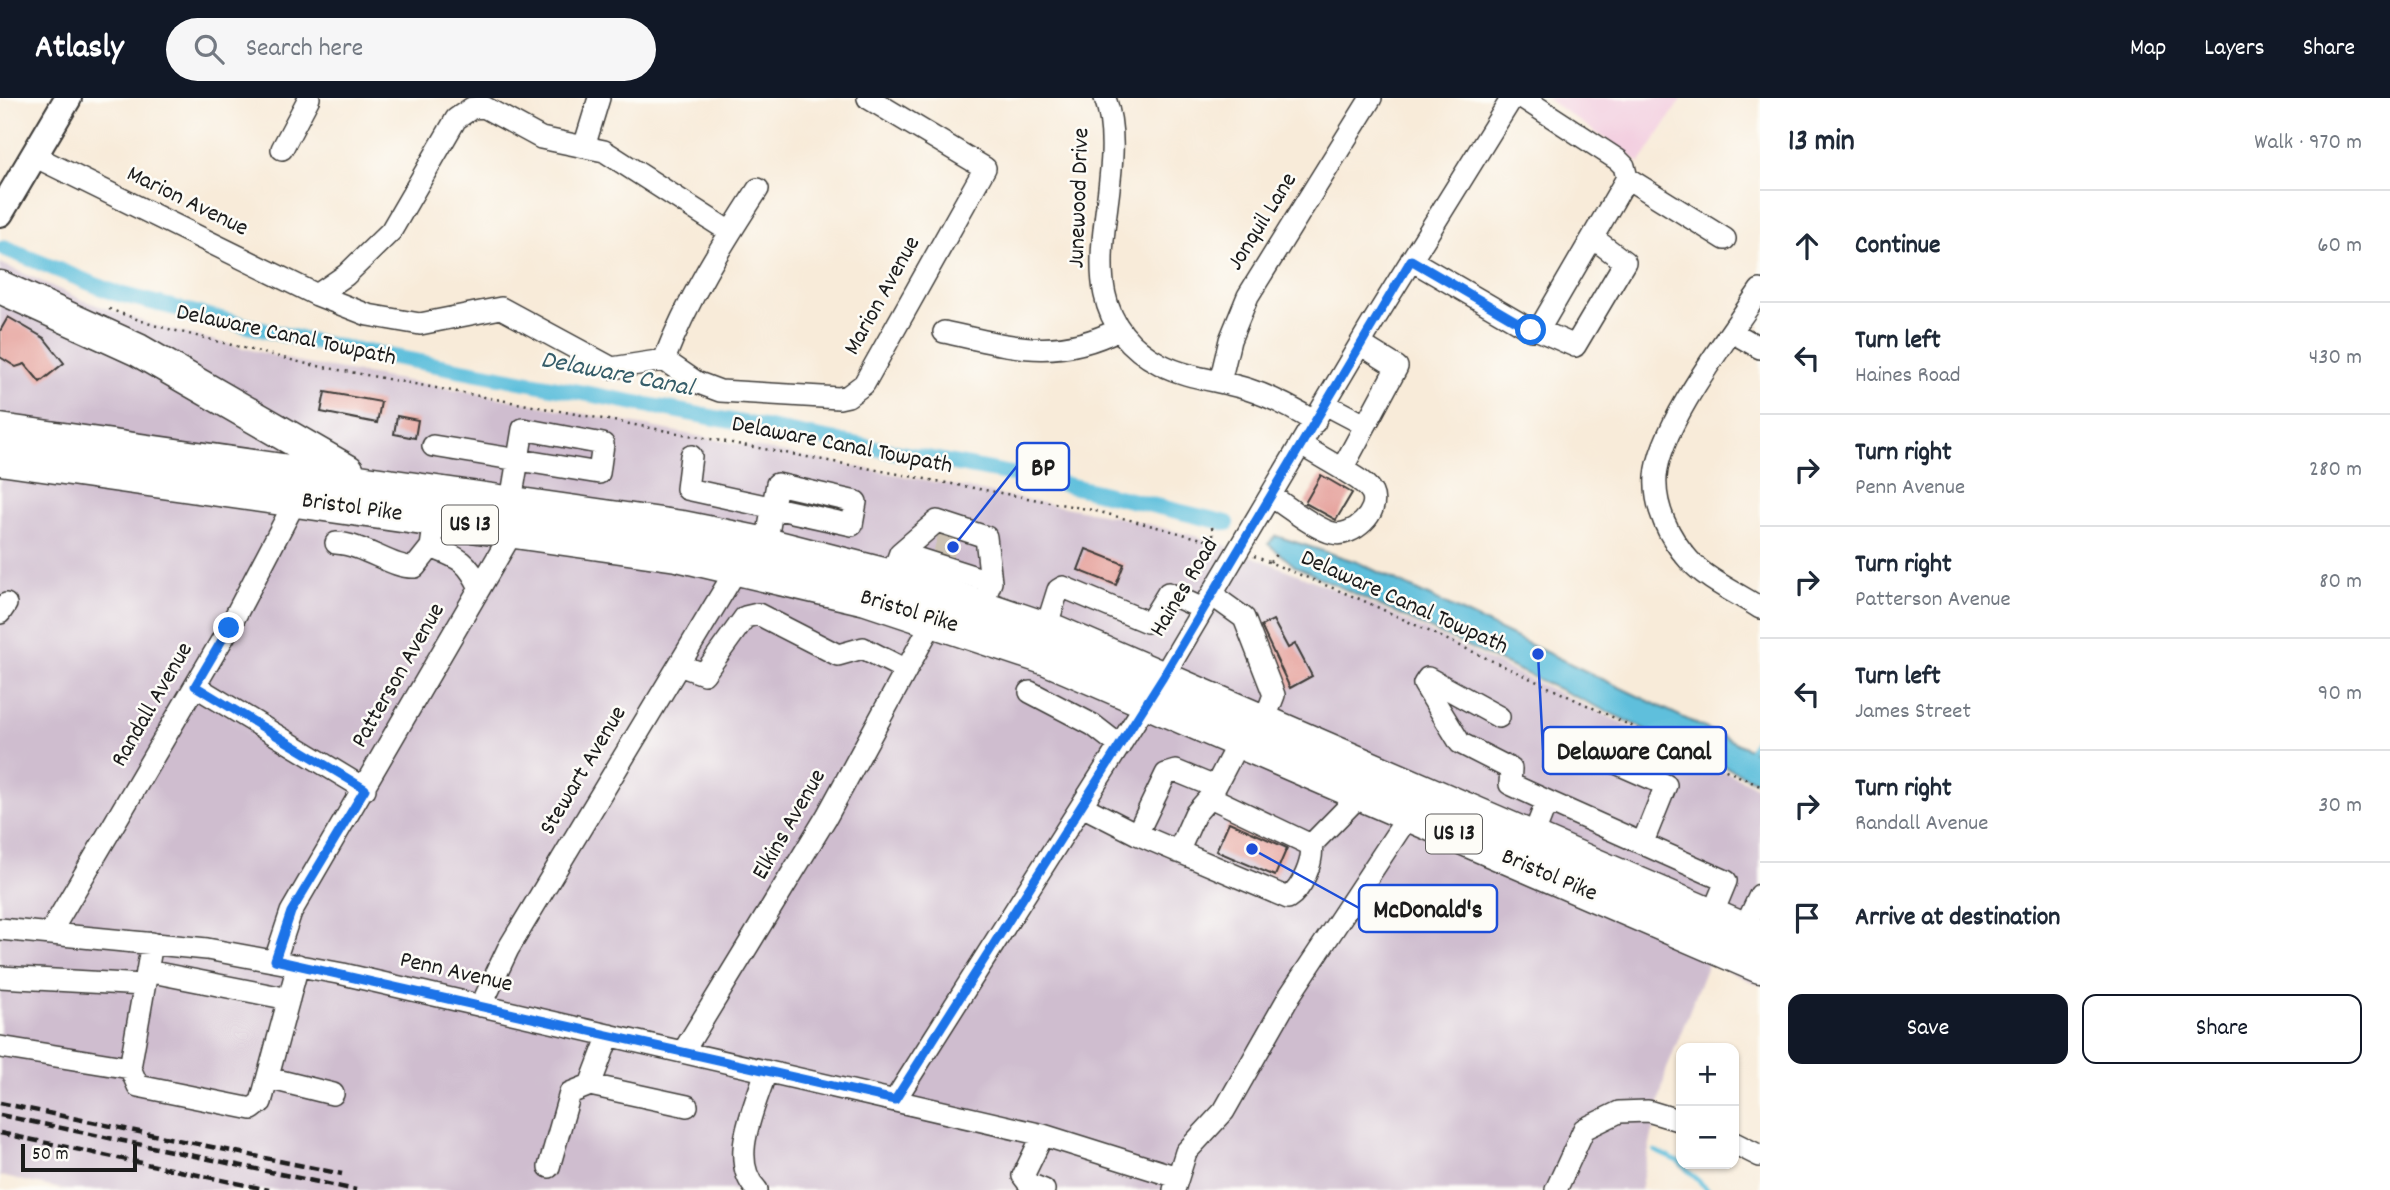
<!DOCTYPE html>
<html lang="en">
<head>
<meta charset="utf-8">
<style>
  :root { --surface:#fff; --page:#f6f6f7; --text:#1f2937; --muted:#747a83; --line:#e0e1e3; --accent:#111827 }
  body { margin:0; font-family:Dekko,sans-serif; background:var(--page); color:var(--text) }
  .controls { position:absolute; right:21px; bottom:21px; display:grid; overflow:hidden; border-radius:14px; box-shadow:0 2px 5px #0004 }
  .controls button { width:63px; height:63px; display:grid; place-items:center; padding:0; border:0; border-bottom:2px solid var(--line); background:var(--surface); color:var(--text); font:35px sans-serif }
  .scale { position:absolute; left:21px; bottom:18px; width:116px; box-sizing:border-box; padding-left:7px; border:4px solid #1c1c1c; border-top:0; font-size:19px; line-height:24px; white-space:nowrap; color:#1c1c1c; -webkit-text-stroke:5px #fdfcf7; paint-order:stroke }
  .stop { position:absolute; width:21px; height:21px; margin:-16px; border:5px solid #1a73e8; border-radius:50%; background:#fff }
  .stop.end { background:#1a73e8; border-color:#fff; box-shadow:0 2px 7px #0008 }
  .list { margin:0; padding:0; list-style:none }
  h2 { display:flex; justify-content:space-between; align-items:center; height:91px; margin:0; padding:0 28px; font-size:30px }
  h2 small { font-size:23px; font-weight:400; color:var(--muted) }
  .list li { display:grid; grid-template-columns:46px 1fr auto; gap:21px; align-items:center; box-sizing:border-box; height:112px; padding:0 28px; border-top:2px solid var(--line) }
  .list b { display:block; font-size:26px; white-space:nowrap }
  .list p { margin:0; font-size:23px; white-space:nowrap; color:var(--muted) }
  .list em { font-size:23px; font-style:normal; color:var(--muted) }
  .actions { display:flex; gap:14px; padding:21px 28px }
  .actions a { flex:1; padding:16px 0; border:2px solid var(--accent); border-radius:14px; text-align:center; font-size:24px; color:var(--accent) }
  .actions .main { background:var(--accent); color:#fff }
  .icon { flex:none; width:38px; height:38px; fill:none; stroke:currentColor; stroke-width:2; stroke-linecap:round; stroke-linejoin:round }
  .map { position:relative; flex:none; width:1760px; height:1092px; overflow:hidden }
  header { display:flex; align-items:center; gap:42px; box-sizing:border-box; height:98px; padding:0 35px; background:var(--accent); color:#fff }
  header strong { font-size:33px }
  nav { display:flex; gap:38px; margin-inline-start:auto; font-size:24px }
  .search { width:490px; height:63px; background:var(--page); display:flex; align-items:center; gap:18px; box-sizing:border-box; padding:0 24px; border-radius:38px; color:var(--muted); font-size:26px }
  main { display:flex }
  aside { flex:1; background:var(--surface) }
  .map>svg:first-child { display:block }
  .built { fill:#f3cfe0 }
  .industrial { fill:#cfbdcf }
  .water { fill:#5ebfdc; stroke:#3d6e7c; stroke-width:2 }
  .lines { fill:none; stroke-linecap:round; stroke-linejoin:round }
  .stream { stroke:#5ebfdc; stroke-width:4.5 }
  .canal { stroke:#5ebfdc; stroke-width:16 }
  .building { fill:#e39893 }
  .minor-tunnel { stroke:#ccc2b3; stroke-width:21; stroke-dasharray:21 10; stroke-linecap:butt }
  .minor-casing { stroke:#3d3b38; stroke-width:24 }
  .major-casing { stroke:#3d3b38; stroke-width:30 }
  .highway-casing { stroke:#3d3b38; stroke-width:35 }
  .path { stroke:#3d3b38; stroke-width:2.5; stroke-dasharray:2 5; stroke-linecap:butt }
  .minor { stroke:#fff; stroke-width:21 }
  .major { stroke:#fff; stroke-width:26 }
  .highway { stroke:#fff; stroke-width:32 }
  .rail { stroke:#1c1c1c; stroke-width:4.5; stroke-dasharray:10 5; stroke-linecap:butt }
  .route { stroke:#1a73e8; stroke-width:9 }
  .labels { text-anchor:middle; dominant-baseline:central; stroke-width:5; stroke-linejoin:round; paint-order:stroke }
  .shield { fill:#fdfcf7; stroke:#605f5e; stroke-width:2 }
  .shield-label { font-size:23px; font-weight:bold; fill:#1c1c1c }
  .street-label { font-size:24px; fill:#1c1c1c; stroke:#fdfcf7 }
  .water-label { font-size:26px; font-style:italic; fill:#365d69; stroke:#fdfcf7 }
  .leader { fill:none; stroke:#1d4ed8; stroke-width:2.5 }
  .callout-dot { fill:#1d4ed8; stroke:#fdfcf7; stroke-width:2.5 }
  .callout { fill:#fdfcf7; stroke:#1d4ed8; stroke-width:2.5 }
  .callout-label { font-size:26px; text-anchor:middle; font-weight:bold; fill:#1c1c1c }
</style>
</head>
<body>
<header>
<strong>Atlasly</strong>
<div class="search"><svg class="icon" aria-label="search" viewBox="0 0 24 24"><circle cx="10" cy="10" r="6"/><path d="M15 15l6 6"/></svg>Search here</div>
<nav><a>Map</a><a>Layers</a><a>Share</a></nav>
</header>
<main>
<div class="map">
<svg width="1760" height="1092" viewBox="0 0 1760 1092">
  <rect width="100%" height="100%" fill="#fdfcf7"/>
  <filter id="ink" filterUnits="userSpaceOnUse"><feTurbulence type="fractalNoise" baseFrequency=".0143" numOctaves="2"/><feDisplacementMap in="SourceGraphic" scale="14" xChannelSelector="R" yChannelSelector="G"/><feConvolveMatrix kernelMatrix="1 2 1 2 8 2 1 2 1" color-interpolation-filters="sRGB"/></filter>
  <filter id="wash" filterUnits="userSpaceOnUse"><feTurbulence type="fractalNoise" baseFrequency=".00686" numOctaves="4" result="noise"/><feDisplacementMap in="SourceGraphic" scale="28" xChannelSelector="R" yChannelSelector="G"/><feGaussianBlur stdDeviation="1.57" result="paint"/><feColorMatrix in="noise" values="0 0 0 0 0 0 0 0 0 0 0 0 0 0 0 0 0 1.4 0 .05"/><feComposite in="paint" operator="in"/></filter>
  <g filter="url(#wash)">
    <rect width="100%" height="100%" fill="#f8ebd9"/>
    <path class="built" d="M 1546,0 L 1682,0 L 1640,65 Z"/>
    <path class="industrial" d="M 0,165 L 85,203 L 153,227 L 307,266 L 465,293 L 1132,422 L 1214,443 L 1362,502 L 1760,690 L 1760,887 L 1708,865 L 1666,973 L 1640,1092 L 66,1092 L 0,1078 Z"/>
    <path class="water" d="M 1276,438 L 1357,464 L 1751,652 L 1760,657 L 1760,685 L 1295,468 L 1268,446 Z"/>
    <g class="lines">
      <path class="stream" d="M 1749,654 L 1760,633
        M 1655,1053 L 1679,1064 L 1708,1092"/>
      <path class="canal" d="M 4,150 L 115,195 L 309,243 L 1059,385 L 1227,425"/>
    </g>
    <g id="blocks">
      <path class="building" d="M 8,219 L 44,240 L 64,265 L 40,284 L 25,266 L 16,269 L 0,259 L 0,233 Z
        M 325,294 L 381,304 L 377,325 L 321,314 Z
        M 397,318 L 418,322 L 415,340 L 394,336 Z
        M 1321,377 L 1352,395 L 1336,422 L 1305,405 Z
        M 1086,451 L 1124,466 L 1116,487 L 1078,472 Z
        M 1273,522 L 1288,550 L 1295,546 L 1312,578 L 1290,590 L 1261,528 Z
        M 1229,724 L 1287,750 L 1275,778 L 1216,753 Z"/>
    </g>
  </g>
  <g filter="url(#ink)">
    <use href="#blocks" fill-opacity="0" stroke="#3d3b38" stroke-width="2"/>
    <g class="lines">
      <path class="minor-tunnel" d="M 936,444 L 966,452"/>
      <defs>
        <path id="minor" d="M 1105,0 C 1136,86 1050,208 1160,266 C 1187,280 1218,282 1247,291 C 1272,299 1293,310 1315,324
          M 584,49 L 599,0
          M 282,51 L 309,0
          M 34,58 L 317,197 L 368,217 L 420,226 L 501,210 L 612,270 L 664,262
          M 1627,80 L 1725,141
          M 758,91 C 723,145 687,202 664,262 L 696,284 L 720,293 L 839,300 L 848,298 L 864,286 L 985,70 L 868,0
          M 1411,162 L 1531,232 L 1541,228 L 1627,80 L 1624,68 L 1618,62 L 1523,0
          M 1760,192 C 1730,237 1659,328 1656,379 C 1654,409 1669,440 1689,462 C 1707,482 1737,495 1760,510
          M 317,197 L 346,177 L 391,133 L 456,21 L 472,10 L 484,9 L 541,40 L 604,53 L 730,134
          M 1536,231 L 1575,248 L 1625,164 L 1593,140
          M 944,234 C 1010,248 1055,264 1119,231
          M 1732,234 L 1760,250
          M 1220,284 L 1230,242 L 1248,198 L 1371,0
          M 1325,306 L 1365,327
          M 1301,347 L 1342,371 L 1397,269 L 1360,246
          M 433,348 L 599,375 L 603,346 L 523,331 L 511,403
          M 691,358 L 687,391 L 852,427 L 856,404 L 777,386 L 766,446
          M 1271,398 C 1287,408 1315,431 1333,435 C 1352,440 1381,414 1372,395 C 1366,384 1352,378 1342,371
          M 336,445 C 366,447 393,471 415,469 L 431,449 L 435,422
          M 431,449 C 459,460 467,462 480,490
          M 900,455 L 937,423 L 986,439 L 991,484
          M 897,463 L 900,455 L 991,484 L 987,494
          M 1212,497 L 1244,520 L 1274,597 L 1264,623
          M 0,515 L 6,506
          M 1046,530 L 1058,492 L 1063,489 L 1147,524 L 1152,521 L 1168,495 L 1203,511
          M 679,567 L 704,576 L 745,519 L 758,516 L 838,557 L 863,550 L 906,572
          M 195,588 L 365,691
          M 1030,594 L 1093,627 L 1120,648
          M 1499,619 L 1428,580 L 1424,586 L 1460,645 L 1511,671 L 1510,686 L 1547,703
          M 1618,666 L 1666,687 L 1643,744
          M 1215,689 L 1176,673 L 1166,676 L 1137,736 L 1288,800 C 1302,791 1314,763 1311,747
          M 1210,699 L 1311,747
          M 1082,708 L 1137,736
          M 1533,739 L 1547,703 L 1726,783 L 1712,817
          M 1311,747 L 1361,696
          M 1178,754 L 1195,716 L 1210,699 L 1239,643
          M 0,831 L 207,851 L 343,876 L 1043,1037 L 1177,1079
          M 1744,831 L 1760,797
          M 50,835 L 229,530 L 296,402
          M 275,862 L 291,814 L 513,433
          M 147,873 L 289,901
          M 0,879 L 144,887
          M 481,908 L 508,851 L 738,469
          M 0,949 L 130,970 L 152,845
          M 683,954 L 827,718 L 934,521
          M 130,970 L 138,988 L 252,1011 L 261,1004 L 298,867
          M 268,980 L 333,996
          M 590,987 L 687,1008
          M 895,1002 L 1163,579 L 1373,224 L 1512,0
          M 1043,1037 L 1023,1078 L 1029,1086 L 1044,1092
          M 1734,1045 L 1760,1058
          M 549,1069 L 570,995 L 590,987 L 609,937
          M 757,1092 C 727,1062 756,1007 766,973
          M 1174,1092 L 1186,1054 L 1224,1013 L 1290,897 L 1409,717
          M 1556,1092 L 1584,1031 L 1619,1014 L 1648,1013 L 1681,1023"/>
        <path id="major" d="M 0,115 L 68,0"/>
        <path id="highway" d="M 0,189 L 138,252 L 348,373
          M 0,332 L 682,429 L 766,446 L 891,478 L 1057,534 L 1760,838
          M 0,361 L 677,457 L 866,501 L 1047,561 L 1760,869"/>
      </defs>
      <use href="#minor" class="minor-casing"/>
      <use href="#major" class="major-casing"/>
      <use href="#highway" class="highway-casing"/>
      <path class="path" d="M 109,211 L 153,227 L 307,266 L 1092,412 L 1221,446
        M 1212,429 L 1214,443
        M 1254,458 L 1362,502 L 1760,688
        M 1270,464 L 1277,455"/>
      <use href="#minor" class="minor"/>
      <use href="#major" class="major"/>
      <use href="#highway" class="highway"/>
      <path class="rail" d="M 0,1005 L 342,1076
        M 0,1017 L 356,1092
        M 0,1035 L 269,1092"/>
    </g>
  </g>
  <g class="lines" filter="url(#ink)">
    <path class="route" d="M 229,530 L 195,588 L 365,691 L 291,814 L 275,862 L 895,1002 L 1163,579 L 1411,162 L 1531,232"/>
  </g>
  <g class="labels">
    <g class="shield">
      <rect x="442" y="407.5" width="56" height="39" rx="5"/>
      <rect x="1426" y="716.5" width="56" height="39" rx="5"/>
    </g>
    <g class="shield-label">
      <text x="470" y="427">US 13</text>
      <text x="1454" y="736">US 13</text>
    </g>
    <g class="street-label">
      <text transform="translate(1080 100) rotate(-88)">Junewood Drive</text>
      <text transform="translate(187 104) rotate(26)">Marion Avenue</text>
      <text transform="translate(1263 124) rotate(-58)">Jonquil Lane</text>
      <text transform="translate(883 198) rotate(-61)">Marion Avenue</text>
      <text transform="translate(286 238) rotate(12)">Delaware Canal Towpath</text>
      <text transform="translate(842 348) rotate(11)">Delaware Canal Towpath</text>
      <text transform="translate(352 410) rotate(8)">Bristol Pike</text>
      <text transform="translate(1185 490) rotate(-59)">Haines Road</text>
      <text transform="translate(1404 505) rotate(24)">Delaware Canal Towpath</text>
      <text transform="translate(909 514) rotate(17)">Bristol Pike</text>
      <text transform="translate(399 578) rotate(-60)">Patterson Avenue</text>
      <text transform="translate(153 607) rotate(-60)">Randall Avenue</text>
      <text transform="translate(584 673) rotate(-59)">Stewart Avenue</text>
      <text transform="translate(790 727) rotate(-60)">Elkins Avenue</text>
      <text transform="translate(1549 778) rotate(23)">Bristol Pike</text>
      <text transform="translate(456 875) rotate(13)">Penn Avenue</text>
    </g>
    <g class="water-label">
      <text transform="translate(617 277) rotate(11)">Delaware Canal</text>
    </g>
  </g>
  <path class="leader" d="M953 449L1017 368M1538 556L1543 652M1252 751L1359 810"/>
  <g class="callout-dot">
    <circle cx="953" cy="449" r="7"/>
    <circle cx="1538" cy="556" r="7"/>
    <circle cx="1252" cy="751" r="7"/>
  </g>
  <g class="callout">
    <rect x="1017" y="345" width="52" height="47" rx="7"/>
    <rect x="1543" y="629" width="183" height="47" rx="7"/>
    <rect x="1359" y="787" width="138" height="47" rx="7"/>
  </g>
  <g class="callout-label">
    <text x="1043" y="377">BP</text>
    <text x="1634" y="661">Delaware Canal</text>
    <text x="1428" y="819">McDonald's</text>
  </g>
</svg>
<div class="controls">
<button>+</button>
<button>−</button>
</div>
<div class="scale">50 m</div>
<div class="stop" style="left:1531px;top:232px"></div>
<div class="stop end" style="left:229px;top:530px"></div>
</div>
<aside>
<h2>13 min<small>Walk · 970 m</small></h2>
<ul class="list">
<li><svg class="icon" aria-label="ahead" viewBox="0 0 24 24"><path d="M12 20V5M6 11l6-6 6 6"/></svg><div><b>Continue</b></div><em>60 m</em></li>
<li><svg class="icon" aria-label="left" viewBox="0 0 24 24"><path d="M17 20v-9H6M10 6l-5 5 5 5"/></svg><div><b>Turn left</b><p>Haines Road</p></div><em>430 m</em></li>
<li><svg class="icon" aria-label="right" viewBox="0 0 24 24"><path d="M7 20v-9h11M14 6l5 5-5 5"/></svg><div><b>Turn right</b><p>Penn Avenue</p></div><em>280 m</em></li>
<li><svg class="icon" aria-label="right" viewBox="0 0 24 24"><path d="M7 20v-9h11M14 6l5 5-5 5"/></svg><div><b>Turn right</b><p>Patterson Avenue</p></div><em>80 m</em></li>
<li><svg class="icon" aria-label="left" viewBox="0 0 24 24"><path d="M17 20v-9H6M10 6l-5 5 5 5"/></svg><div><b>Turn left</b><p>James Street</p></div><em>90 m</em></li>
<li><svg class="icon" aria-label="right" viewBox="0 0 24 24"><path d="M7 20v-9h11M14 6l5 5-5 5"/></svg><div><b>Turn right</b><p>Randall Avenue</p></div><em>30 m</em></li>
<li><svg class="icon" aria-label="arrive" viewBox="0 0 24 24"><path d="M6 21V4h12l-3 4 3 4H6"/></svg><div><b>Arrive at destination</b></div></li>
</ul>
<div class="actions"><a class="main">Save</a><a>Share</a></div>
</aside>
</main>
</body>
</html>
